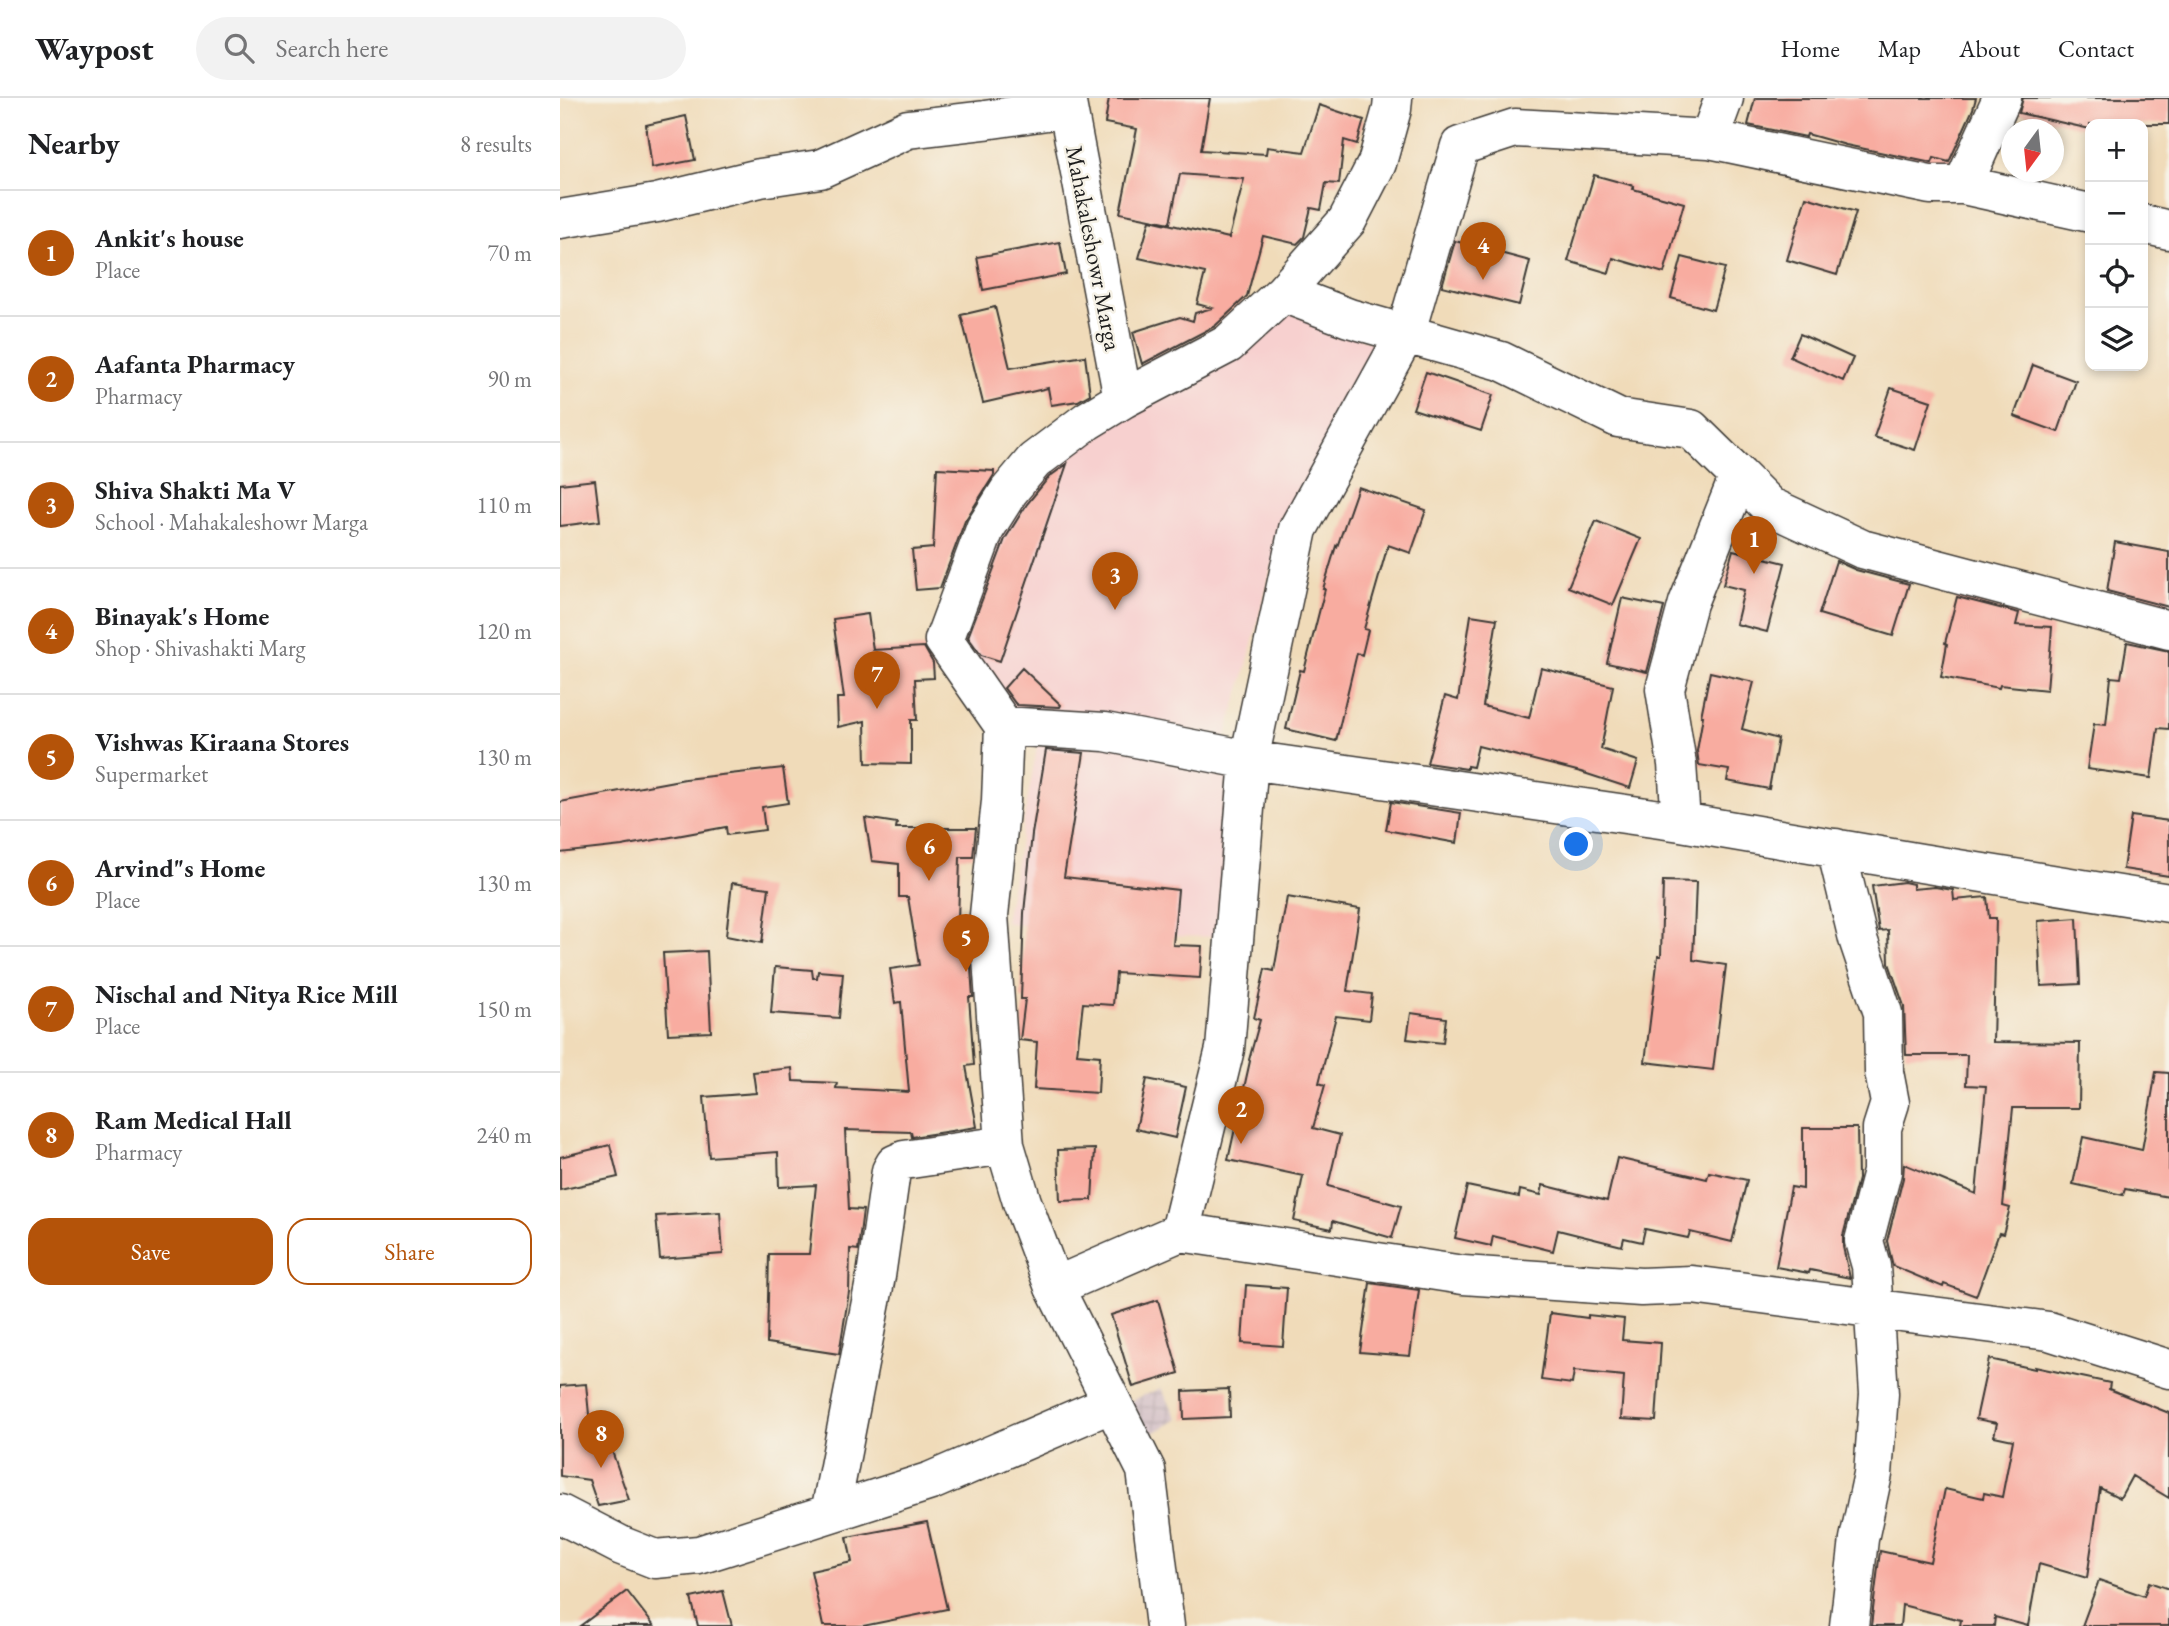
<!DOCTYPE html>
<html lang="en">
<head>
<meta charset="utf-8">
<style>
  :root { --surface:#fff; --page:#f2f2f2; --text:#202124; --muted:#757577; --line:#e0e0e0; --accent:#b45309 }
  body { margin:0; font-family:"EB Garamond",serif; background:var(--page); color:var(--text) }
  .controls { position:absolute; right:21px; top:21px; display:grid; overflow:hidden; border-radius:14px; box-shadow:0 4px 10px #0003 }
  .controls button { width:63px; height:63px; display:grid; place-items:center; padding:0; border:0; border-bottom:2px solid var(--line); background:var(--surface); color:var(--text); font:35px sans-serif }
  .compass { position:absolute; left:1441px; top:21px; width:63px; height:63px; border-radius:50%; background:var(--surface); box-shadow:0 4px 10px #0003; rotate:195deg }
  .you { position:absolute; left:1017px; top:747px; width:24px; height:24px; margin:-18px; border:5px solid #fff; border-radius:50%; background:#1a73e8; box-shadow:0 0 0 10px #1a73e833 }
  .badge { display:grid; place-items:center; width:46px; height:46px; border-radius:50%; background:var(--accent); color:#fff; font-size:23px; font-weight:700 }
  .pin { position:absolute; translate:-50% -58px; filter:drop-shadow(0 2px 4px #0008) }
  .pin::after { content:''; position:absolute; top:37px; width:24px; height:21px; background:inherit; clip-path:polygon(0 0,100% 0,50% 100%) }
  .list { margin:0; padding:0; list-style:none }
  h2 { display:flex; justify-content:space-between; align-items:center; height:91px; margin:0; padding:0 28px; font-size:30px }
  h2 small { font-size:23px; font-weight:400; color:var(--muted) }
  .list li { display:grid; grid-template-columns:46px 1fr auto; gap:21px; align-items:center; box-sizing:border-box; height:126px; padding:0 28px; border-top:2px solid var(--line) }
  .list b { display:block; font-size:26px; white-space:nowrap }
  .list p { margin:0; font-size:23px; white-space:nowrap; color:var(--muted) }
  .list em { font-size:23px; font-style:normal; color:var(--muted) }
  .actions { display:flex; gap:14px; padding:21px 28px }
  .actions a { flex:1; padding:16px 0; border:2px solid var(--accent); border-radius:21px; text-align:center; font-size:24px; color:var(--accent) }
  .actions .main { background:var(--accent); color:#fff }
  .icon { flex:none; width:38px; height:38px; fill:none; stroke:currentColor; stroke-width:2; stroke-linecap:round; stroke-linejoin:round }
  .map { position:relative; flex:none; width:1609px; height:1528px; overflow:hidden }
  header { display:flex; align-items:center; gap:42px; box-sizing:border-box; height:98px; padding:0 35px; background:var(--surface); border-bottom:2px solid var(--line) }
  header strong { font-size:33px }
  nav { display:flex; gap:38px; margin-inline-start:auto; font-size:24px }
  .search { width:490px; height:63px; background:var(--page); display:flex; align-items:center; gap:18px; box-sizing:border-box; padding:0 24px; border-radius:38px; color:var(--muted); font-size:26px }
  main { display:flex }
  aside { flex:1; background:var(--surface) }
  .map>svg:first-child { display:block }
  .built { fill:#f7d0cf }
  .industrial { fill:url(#industrial-grid) }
  .building { fill:#f8aca0 }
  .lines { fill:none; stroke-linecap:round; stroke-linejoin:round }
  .street-casing { stroke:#3c3934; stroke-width:41 }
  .secondary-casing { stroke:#3c3934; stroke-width:41 }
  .street { stroke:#fff; stroke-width:38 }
  .secondary { stroke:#fff; stroke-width:38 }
  .labels { text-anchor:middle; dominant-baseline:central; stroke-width:5; stroke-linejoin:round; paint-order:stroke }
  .street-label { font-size:24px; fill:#1c1c1c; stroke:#f7f3e8 }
</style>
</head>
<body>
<header>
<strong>Waypost</strong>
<div class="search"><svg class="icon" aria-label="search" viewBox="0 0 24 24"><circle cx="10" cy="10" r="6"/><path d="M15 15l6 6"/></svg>Search here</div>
<nav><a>Home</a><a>Map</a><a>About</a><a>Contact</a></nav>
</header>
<main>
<aside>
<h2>Nearby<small>8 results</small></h2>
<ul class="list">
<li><span class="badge">1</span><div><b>Ankit's house</b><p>Place</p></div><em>70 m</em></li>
<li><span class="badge">2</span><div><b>Aafanta Pharmacy</b><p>Pharmacy</p></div><em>90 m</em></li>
<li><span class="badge">3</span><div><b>Shiva Shakti Ma V</b><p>School · Mahakaleshowr Marga</p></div><em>110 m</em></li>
<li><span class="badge">4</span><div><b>Binayak's Home</b><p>Shop · Shivashakti Marg</p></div><em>120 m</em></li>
<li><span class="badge">5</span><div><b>Vishwas Kiraana Stores</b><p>Supermarket</p></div><em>130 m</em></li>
<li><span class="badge">6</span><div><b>Arvind&quot;s Home</b><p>Place</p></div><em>130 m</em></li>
<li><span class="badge">7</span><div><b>Nischal and Nitya Rice Mill</b><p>Place</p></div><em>150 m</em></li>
<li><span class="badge">8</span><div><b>Ram Medical Hall</b><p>Pharmacy</p></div><em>240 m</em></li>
</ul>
<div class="actions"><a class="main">Save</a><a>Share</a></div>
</aside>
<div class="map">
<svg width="1609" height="1528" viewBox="0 0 1609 1528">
  <defs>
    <pattern id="industrial-grid" width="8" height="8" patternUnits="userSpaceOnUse" patternTransform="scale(1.75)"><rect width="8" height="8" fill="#d2bec5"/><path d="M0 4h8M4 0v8" fill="none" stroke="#b4a3a9"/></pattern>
  </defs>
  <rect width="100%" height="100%" fill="#f7f3e8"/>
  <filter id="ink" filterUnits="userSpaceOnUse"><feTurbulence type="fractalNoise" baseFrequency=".0143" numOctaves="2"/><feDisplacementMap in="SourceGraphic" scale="14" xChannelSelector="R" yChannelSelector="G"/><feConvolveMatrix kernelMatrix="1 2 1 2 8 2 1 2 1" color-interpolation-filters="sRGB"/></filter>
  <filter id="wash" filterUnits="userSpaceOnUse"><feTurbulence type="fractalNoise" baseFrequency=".00686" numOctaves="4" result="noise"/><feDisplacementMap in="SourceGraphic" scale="28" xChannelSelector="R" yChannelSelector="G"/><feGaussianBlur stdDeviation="1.57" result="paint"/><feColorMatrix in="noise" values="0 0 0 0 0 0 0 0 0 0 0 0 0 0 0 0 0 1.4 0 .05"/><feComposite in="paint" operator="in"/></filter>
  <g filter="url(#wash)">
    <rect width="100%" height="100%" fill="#f0dbb9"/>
    <path class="built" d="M 731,214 L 819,247 L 711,471 L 685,575 L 664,644 L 668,691 L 665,839 L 602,838 L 466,828 L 445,824 L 479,639 L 394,552 L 447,402 L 533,333 Z"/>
    <path class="industrial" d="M 601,1290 L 618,1321 L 588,1338 L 568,1304 Z"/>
    <g id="blocks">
      <path class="building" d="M 549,0 L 650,0 L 641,52 L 706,56 L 707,49 L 744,54 L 759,7 L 804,22 L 797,46 L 784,42 L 779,86 L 766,85 L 761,112 L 751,110 L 744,139 L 737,146 L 703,138 L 687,198 L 655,228 L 582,266 L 573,234 L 620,219 L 633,223 L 635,215 L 652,210 L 637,206 L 645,175 L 579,160 L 590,122 L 669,140 L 684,81 L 620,76 L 610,125 L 560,115 L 577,31 L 545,25 Z
        M 1195,0 L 1416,0 L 1413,11 L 1389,64 L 1374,60 L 1372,65 L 1286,47 L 1247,36 L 1246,39 L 1188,27 Z
        M 1463,0 L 1609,0 L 1609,26 L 1530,26 L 1530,31 L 1459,15 Z
        M 126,18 L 135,62 L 92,70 L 86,27 Z
        M 1034,77 L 1074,88 L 1073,91 L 1124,105 L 1104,175 L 1053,160 L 1049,175 L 1008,163 Z
        M 1246,99 L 1296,114 L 1277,177 L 1227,162 Z
        M 895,143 L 970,163 L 959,207 L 882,188 Z
        M 500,144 L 506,176 L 423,192 L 417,159 Z
        M 1122,159 L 1165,170 L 1153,212 L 1111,200 Z
        M 435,209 L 450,270 L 525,258 L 530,296 L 518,303 L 491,307 L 488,290 L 423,305 L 401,217 Z
        M 1240,236 L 1293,260 L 1283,283 L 1230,259 Z
        M 1473,267 L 1516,283 L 1498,334 L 1454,318 Z
        M 866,274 L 933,297 L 921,333 L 853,311 Z
        M 1331,290 L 1371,303 L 1355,352 L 1314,339 Z
        M 507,366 L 440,563 L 421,557 L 408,539 L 445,441 L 467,406 L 489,379 Z
        M 377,370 L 434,373 L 434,377 L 405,423 L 380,490 L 356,492 L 352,452 L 373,450 Z
        M 35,382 L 40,423 L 0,428 L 0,386 Z
        M 798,389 L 866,412 L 851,455 L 828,447 L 804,531 L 808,532 L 802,557 L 797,555 L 776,643 L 726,631 L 740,572 L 744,573 L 765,491 L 763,491 L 776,448 L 777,449 Z
        M 1036,423 L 1081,441 L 1053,507 L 1008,489 Z
        M 1555,444 L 1609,454 L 1609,509 L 1547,493 Z
        M 1173,452 L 1225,465 L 1207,534 L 1176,526 L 1184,492 L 1163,487 Z
        M 1276,463 L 1296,472 L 1349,486 L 1333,538 L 1259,516 Z
        M 1397,499 L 1459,515 L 1456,527 L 1492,529 L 1487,592 L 1440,587 L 1439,590 L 1381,579 L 1387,546 L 1385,545 Z
        M 1062,500 L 1104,509 L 1087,574 L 1047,565 Z
        M 308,516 L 313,552 L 364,549 L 373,565 L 374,580 L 355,581 L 357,622 L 351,622 L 351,666 L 306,665 L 305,623 L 278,629 L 277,600 L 284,600 L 273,521 Z
        M 911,517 L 937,521 L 923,608 L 969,620 L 981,570 L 1053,588 L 1041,651 L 1078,663 L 1070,690 L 1021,674 L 918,648 L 913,669 L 907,668 L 907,671 L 867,665 L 885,598 L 898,602 Z
        M 1567,544 L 1609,553 L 1609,631 L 1598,630 L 1591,680 L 1527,671 L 1534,626 L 1546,627 L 1551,579 L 1561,580 Z
        M 462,570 L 501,607 L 500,609 L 457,607 L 455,605 L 444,590 Z
        M 1150,574 L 1194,584 L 1182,631 L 1218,641 L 1209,691 L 1167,683 L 1169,672 L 1139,667 L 1137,653 L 1143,618 L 1141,618 Z
        M 486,652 L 524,655 L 504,779 L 618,792 L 613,847 L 642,848 L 640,880 L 556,875 L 553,907 L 523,905 L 517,956 L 540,958 L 538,995 L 474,991 L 477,944 L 460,942 L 465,901 L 461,901 L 464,815 L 472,736 Z
        M 223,670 L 228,705 L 202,709 L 205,732 L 167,737 L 166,729 L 62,748 L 0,755 L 0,704 L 125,681 Z
        M 831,704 L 901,715 L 897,745 L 826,732 Z
        M 1571,718 L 1609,723 L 1609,778 L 1563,771 Z
        M 305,720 L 337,725 L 336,730 L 416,730 L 413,759 L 400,759 L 398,823 L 406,821 L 409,843 L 413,899 L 409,899 L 414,967 L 406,968 L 417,1029 L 352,1039 L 351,1034 L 285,1032 L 289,1111 L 303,1112 L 298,1152 L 290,1151 L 289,1194 L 279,1256 L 207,1245 L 209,1156 L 249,1156 L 256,1087 L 219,1089 L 218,1054 L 149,1059 L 144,999 L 196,995 L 193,974 L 232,970 L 233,983 L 277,985 L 276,990 L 349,994 L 341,904 L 335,905 L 330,871 L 359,867 L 348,799 L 339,799 L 339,766 L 312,763 Z
        M 1103,783 L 1136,784 L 1133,862 L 1166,867 L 1153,972 L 1085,964 L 1098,858 L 1101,858 Z
        M 1344,784 L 1353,786 L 1353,791 L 1375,789 L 1393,792 L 1394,802 L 1427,799 L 1429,820 L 1436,820 L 1433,944 L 1520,945 L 1519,1010 L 1453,1010 L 1443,1108 L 1450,1110 L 1443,1136 L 1439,1135 L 1416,1198 L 1384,1186 L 1383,1189 L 1333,1168 L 1327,1143 L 1343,1080 L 1344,1066 L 1416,1096 L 1426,988 L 1406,987 L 1407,957 L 1346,957 L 1344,908 L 1329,865 L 1328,832 L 1319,833 L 1312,788 Z
        M 172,785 L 209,790 L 202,845 L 166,838 Z
        M 727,799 L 800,811 L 787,893 L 812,896 L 809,922 L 776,918 L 759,985 L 765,987 L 753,1030 L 780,1037 L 768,1088 L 841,1108 L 832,1140 L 773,1123 L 772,1131 L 734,1123 L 743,1078 L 668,1062 L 690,963 L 689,962 L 700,922 L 694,920 L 705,871 L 714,873 Z
        M 1517,820 L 1520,886 L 1481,888 L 1478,823 Z
        M 147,853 L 151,934 L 108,936 L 103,855 Z
        M 215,869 L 252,872 L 253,880 L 257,880 L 258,873 L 283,875 L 279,920 L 211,915 Z
        M 851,915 L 886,920 L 883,945 L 847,941 Z
        M 1596,974 L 1609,975 L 1609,1099 L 1565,1091 L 1563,1097 L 1513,1086 L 1523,1039 L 1582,1052 Z
        M 587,981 L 626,989 L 615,1040 L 576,1031 Z
        M 1243,1030 L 1297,1030 L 1298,1081 L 1283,1138 L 1283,1149 L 1290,1180 L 1250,1172 L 1249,1175 L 1216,1169 L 1231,1089 L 1243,1091 Z
        M 50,1047 L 58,1079 L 0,1092 L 0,1059 Z
        M 535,1051 L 532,1102 L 500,1103 L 498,1052 Z
        M 1057,1060 L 1147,1081 L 1149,1074 L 1187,1082 L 1172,1144 L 1130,1134 L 1128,1140 L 1085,1131 L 1082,1144 L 1064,1140 L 1062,1148 L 998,1132 L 993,1153 L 933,1138 L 931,1148 L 895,1140 L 907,1088 L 959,1099 L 960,1092 L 981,1097 L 983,1087 L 1047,1103 Z
        M 160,1114 L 163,1156 L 100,1161 L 96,1118 Z
        M 810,1185 L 859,1192 L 850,1258 L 800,1254 Z
        M 686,1187 L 727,1190 L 723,1248 L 682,1245 Z
        M 598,1202 L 619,1275 L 573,1289 L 551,1217 Z
        M 990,1215 L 1028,1220 L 1028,1217 L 1064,1221 L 1062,1242 L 1101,1245 L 1096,1323 L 1061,1321 L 1064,1278 L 1014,1273 L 1012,1286 L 981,1282 Z
        M 1429,1261 L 1475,1271 L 1475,1269 L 1550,1285 L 1549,1291 L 1609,1315 L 1609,1400 L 1572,1378 L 1560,1400 L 1540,1390 L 1527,1480 L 1479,1466 L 1468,1528 L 1435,1519 L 1434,1528 L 1400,1528 L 1401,1522 L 1342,1507 L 1340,1528 L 1311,1528 L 1320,1453 L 1370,1464 L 1385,1391 L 1423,1400 L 1424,1395 L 1442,1399 L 1453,1342 L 1434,1338 L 1437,1325 L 1416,1321 Z
        M 26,1286 L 31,1337 L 46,1336 L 69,1402 L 38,1408 L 29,1382 L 0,1378 L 0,1288 Z
        M 669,1291 L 670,1319 L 624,1321 L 623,1293 Z
        M 367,1424 L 387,1511 L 303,1528 L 263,1528 L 251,1473 L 292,1464 L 287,1439 Z
        M 1539,1482 L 1584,1498 L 1589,1484 L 1609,1491 L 1609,1528 L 1522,1528 Z
        M 67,1493 L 94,1528 L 20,1528 Z
        M 163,1493 L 172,1528 L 138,1528 L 131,1500 Z"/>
    </g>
  </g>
  <g filter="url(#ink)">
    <use href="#blocks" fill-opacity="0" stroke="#3c3934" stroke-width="2"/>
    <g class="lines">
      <defs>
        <path id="street" d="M 506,0 L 563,301
          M 1149,41 L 1164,0
          M 1403,87 L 1530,115
          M 0,121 L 97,105 L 200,80 L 260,71 L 348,31 L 425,22 L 507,10
          M 1583,126 L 1609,132
          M 723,195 L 787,123 L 817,65 L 832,11 L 833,0
          M 1179,378 L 1209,408 L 1302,451 L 1609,532
          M 444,628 L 545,634 L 689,662 L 1121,724 L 1361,765 L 1609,805
          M 1121,724 L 1117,666 L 1105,591 L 1128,505 L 1179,378 L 1131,331 L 1058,320 L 941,263 L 789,220 L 723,195 L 668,246 L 563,301 L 527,323 L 474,363 L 449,393 L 425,431 L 384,542 L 444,628 L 441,703 L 429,817 L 445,1047 L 462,1104 L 494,1189 L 620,1134 L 665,951 L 689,662 L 738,431 L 845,237 L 900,48 L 955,30 L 1149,41 L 1370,87 L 1403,87 L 1442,0
          M 1276,750 L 1298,841 L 1323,915 L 1324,974 L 1330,1005 L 1322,1030 L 1322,1074 L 1304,1143 L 1311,1168 L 1319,1296 L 1313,1376 L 1299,1441 L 1289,1528
          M 620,1134 L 903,1177 L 1081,1189 L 1132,1187 L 1489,1233 L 1609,1271
          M 270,1415 L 316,1178 L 331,1073 L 335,1066 L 344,1062 L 445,1047
          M 0,1416 L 62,1448 L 95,1461 L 139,1457 L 371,1383 L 552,1305"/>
        <path id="secondary" d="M 494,1189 L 586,1372 L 605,1528"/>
      </defs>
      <use href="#street" class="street-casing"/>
      <use href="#secondary" class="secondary-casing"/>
      <use href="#street" class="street"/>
      <use href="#secondary" class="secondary"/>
    </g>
  </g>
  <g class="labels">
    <g class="street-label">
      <text transform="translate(534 150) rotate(79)">Mahakaleshowr Marga</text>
    </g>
  </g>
</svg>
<div class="controls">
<button>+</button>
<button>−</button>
<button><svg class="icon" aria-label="locate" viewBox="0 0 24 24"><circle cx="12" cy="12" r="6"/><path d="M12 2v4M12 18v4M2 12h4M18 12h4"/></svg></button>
<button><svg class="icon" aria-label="layers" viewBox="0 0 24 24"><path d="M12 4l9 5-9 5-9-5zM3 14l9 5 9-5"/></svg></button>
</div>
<svg class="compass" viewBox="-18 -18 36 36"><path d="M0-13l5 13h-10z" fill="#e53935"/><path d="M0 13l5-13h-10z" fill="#757577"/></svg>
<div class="you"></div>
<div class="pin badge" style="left:1194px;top:476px">1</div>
<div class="pin badge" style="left:681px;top:1046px">2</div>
<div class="pin badge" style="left:555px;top:512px">3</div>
<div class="pin badge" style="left:923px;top:182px">4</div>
<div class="pin badge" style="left:406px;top:874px">5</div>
<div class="pin badge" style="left:369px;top:783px">6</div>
<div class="pin badge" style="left:317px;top:611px">7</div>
<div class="pin badge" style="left:41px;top:1370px">8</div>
</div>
</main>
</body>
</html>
